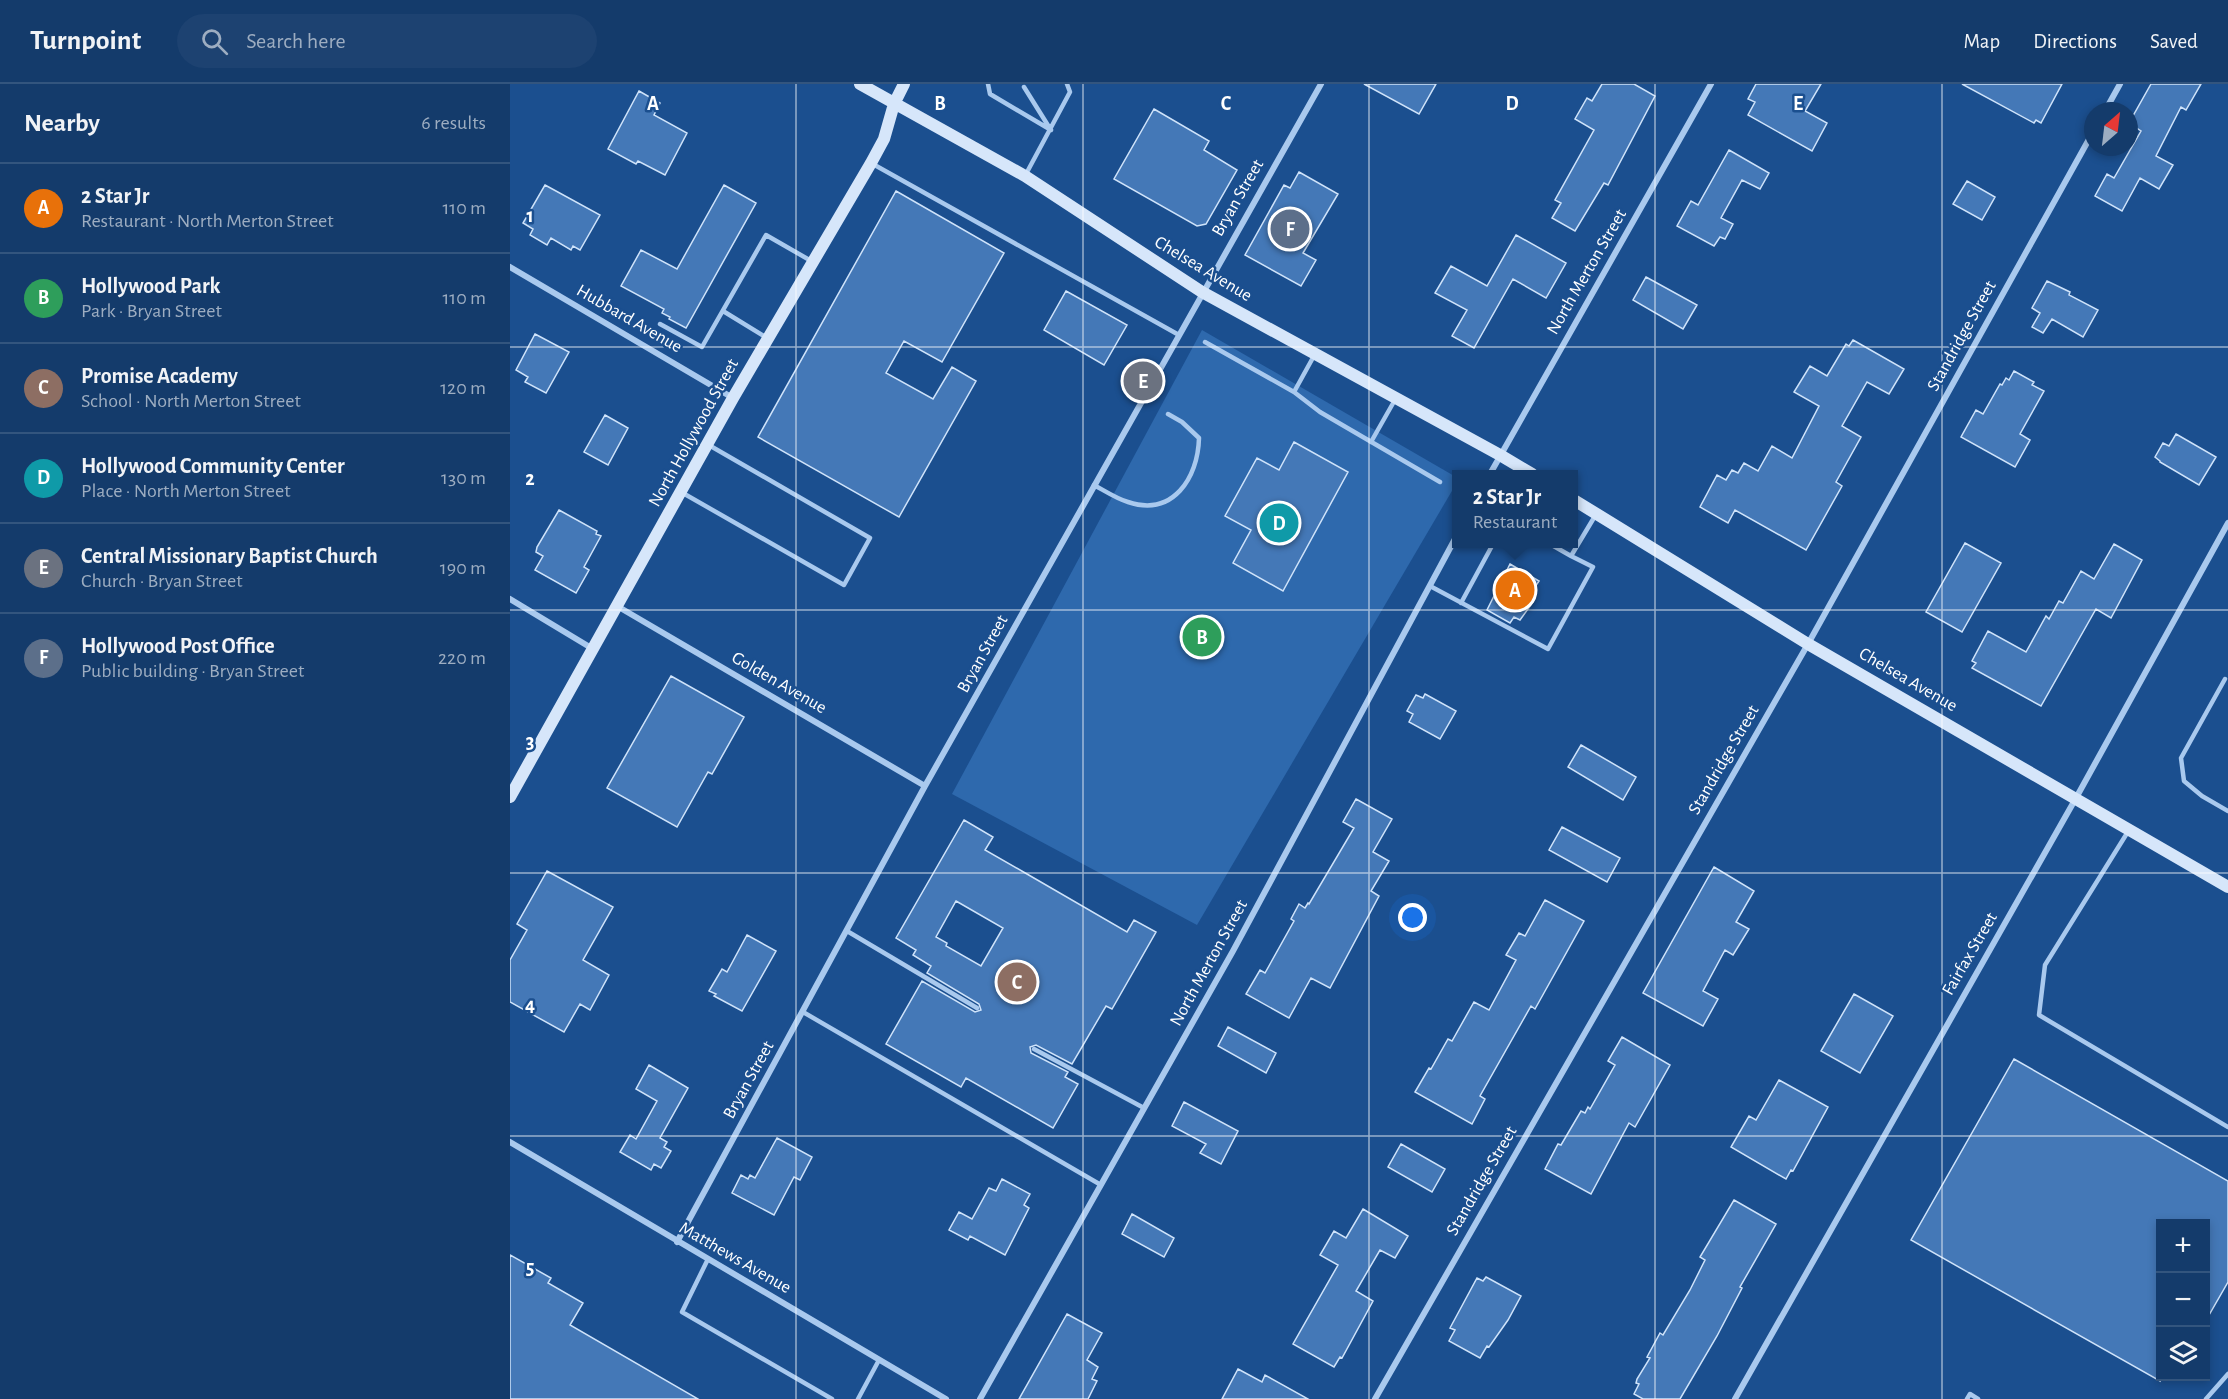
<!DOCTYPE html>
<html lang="en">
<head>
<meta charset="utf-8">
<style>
  :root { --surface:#143b6b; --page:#1d4271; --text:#f1f3f6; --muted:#9dadc1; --line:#33557e; --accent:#e69b98 }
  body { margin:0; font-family:"Alegreya Sans",sans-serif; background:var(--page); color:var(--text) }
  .controls { position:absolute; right:18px; bottom:18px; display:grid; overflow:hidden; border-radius:0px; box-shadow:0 3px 9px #0003 }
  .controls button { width:54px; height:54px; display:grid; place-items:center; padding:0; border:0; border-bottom:2px solid var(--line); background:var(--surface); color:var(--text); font:30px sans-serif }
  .compass { position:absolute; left:1574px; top:18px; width:54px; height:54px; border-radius:50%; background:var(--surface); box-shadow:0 3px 9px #0003; rotate:28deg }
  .you { position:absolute; left:903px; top:834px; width:21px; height:21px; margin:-15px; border:4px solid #fff; border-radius:50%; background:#1a73e8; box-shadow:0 0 0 9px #1a73e833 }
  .badge { display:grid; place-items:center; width:39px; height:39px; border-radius:50%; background:var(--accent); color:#fff; font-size:20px; font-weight:700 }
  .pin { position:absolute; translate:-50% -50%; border:3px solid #fff; box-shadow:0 2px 6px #0006 }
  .popup { position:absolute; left:942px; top:386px; width:126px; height:78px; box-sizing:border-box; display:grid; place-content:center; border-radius:0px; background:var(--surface); filter:drop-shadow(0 2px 4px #0005); font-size:20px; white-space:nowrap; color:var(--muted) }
  .popup b { font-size:22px; color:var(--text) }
  .popup::after { content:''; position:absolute; left:50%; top:100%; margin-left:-12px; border:12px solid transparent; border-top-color:var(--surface) }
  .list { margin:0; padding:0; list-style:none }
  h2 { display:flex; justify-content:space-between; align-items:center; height:78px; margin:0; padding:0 24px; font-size:26px }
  h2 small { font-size:20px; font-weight:400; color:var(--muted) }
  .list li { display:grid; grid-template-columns:39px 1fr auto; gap:18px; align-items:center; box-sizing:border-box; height:90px; padding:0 24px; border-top:2px solid var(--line) }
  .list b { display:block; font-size:22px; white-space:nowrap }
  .list p { margin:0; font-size:20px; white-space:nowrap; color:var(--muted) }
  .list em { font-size:20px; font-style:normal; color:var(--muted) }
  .icon { flex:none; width:33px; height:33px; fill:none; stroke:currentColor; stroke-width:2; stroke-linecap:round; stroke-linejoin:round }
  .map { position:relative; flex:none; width:1718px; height:1315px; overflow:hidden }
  header { display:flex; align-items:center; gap:36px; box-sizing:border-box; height:84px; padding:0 30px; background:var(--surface); border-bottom:2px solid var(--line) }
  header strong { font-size:28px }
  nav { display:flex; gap:33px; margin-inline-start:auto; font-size:21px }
  .search { width:420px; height:54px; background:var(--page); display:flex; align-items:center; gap:15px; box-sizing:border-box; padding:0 21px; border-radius:33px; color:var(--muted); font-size:22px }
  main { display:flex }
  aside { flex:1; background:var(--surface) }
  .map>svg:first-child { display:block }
  .green { fill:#2e69ad }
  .building { fill:#4478b7; stroke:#cfe3fa; stroke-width:1.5; fill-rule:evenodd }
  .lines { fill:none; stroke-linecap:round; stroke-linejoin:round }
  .service { stroke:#a9c9ee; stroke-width:4.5 }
  .minor { stroke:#a9c9ee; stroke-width:6 }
  .secondary { stroke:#d6e6fa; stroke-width:12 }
  .grid { fill:none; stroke:#fff; stroke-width:1.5; stroke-opacity:0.55 }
  .labels { text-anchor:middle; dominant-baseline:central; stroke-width:5; stroke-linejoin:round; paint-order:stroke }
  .street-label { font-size:18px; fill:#fff; stroke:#1b4f8f }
  .grid-label { font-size:20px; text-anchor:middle; font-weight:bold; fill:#fff; stroke:#1b4f8f; stroke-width:5; stroke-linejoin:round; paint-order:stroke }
</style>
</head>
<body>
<header>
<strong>Turnpoint</strong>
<div class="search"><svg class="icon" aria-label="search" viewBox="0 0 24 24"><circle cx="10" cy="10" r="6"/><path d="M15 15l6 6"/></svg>Search here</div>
<nav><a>Map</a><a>Directions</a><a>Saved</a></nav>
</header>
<main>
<aside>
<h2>Nearby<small>6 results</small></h2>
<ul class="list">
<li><span class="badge" style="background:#e8710a">A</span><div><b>2 Star Jr</b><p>Restaurant · North Merton Street</p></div><em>110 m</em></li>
<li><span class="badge" style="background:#2e9e5b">B</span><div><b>Hollywood Park</b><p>Park · Bryan Street</p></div><em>110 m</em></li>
<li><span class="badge" style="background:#8d6e63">C</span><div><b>Promise Academy</b><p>School · North Merton Street</p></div><em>120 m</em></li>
<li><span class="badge" style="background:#0f9aa8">D</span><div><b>Hollywood Community Center</b><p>Place · North Merton Street</p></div><em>130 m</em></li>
<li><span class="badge" style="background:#6b7280">E</span><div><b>Central Missionary Baptist Church</b><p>Church · Bryan Street</p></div><em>190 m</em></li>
<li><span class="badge" style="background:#5c6f8a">F</span><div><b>Hollywood Post Office</b><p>Public building · Bryan Street</p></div><em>220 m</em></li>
</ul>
</aside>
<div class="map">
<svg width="1718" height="1315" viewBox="0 0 1718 1315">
  <rect width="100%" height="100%" fill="#1b4f8f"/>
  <path class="green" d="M 692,246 L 946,393 L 946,400 L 687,841 L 442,710 Z"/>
  <path class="building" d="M 854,0 L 926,0 L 909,30 Z
    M 1092,0 L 1124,0 L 1145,12 L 1098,101 L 1094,99 L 1065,147 L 1042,134 L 1051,119 L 1045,116 L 1084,46 L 1065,35 L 1077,14 L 1082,17 Z
    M 1246,0 L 1311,0 L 1295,27 L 1317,39 L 1302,67 L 1238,31 L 1245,18 L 1238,15 Z
    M 1452,0 L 1552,0 L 1531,39 L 1526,36 L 1524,39 Z
    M 1641,0 L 1691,0 L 1676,26 L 1671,23 L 1646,72 L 1663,81 L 1649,105 L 1630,94 L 1612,127 L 1585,112 L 1597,90 L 1604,94 L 1631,47 L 1619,39 Z
    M 129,7 L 150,19 L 144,31 L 177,49 L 155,91 L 128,77 L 126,80 L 98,65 Z
    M 644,25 L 699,57 L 694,66 L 727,86 L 696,140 L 687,142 L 604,95 Z
    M 1219,66 L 1259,89 L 1250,105 L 1232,96 L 1211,134 L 1223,140 L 1215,155 L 1210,153 L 1204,162 L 1167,142 L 1181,117 L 1188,121 Z
    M 789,88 L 828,110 L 793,169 L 806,176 L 791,202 L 735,171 L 774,101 L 780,104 Z
    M 1457,97 L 1485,113 L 1472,136 L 1443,120 Z
    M 35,101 L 90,131 L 70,166 L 63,162 L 61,166 L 41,154 L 37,161 L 20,151 L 23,145 L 13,139 Z
    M 214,101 L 246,119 L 176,244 L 159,235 L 160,233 L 152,229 L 154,225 L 111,202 L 131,166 L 167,185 Z
    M 386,107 L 494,169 L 432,278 L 394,257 L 376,289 L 423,315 L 442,283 L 466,297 L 389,433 L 248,353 Z
    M 1006,151 L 1056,179 L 1036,214 L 1003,195 L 964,264 L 942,252 L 957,226 L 925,209 L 941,182 L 977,202 Z
    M 1136,193 L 1187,221 L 1173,245 L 1123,216 Z
    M 1537,197 L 1560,208 L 1559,211 L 1588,226 L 1573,253 L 1542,235 L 1533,249 L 1522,243 L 1530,229 L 1522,224 Z
    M 556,207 L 617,241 L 594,281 L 534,246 Z
    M 25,250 L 59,268 L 36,309 L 15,298 L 18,293 L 6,286 Z
    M 1343,256 L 1394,285 L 1379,310 L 1357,298 L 1332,342 L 1351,353 L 1326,398 L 1332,402 L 1296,466 L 1225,426 L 1218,439 L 1190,423 L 1207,391 L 1216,396 L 1222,386 L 1228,389 L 1234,379 L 1248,387 L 1262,362 L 1282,374 L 1309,322 L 1284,308 L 1300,282 L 1317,292 L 1336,260 L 1339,262 Z
    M 1504,287 L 1524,298 L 1522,301 L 1534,307 L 1510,350 L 1520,356 L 1505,383 L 1451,353 L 1466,326 L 1473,330 L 1490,300 L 1492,301 L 1496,294 L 1499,296 Z
    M 95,331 L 118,344 L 98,381 L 74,368 Z
    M 1666,350 L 1706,373 L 1689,401 L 1650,378 L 1650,377 L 1645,373 L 1653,359 L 1659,362 Z
    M 784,358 L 838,388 L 773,507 L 723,479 L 741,446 L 715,432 L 747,374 L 769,386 Z
    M 49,426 L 87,447 L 86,450 L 91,452 L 74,483 L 79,486 L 66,509 L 25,486 L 33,472 L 26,468 L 27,463 Z
    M 1455,459 L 1491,479 L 1452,548 L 1416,528 Z
    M 1604,460 L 1632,476 L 1601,534 L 1586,525 L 1531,622 L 1462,584 L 1466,579 L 1462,577 L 1478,547 L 1516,568 L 1536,532 L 1539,535 L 1549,517 L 1553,519 L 1571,487 L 1584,495 Z
    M 1000,480 L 1029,497 L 1017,515 L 1023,518 L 1010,536 L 1004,533 L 1000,539 L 977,526 Z
    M 161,592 L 234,633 L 202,690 L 198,688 L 167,743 L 97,704 Z
    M 915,610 L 946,627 L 930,655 L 899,638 L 903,630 L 897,627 L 906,611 L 913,614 Z
    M 1071,661 L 1126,693 L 1113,716 L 1058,683 Z
    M 846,715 L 882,735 L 863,768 L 879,777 L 861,807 L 869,812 L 820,904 L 801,894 L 779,934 L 736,910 L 750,886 L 755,889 L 784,837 L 781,835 L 789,820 L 795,824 L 798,819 L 799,820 L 844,744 L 833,738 Z
    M 454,736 L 483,753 L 475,766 L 517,790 L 617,848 L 624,836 L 646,848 L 602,925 L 596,922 L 562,980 L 526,961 L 520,963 L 521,969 L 558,988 L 555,993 L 568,1000 L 543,1044 L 456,994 L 451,1003 L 376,960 L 412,897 L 465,928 L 471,926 L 469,920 L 417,889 L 421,882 L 403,871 L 406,866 L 386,854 ZM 446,817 L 493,844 L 471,882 L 436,862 L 437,859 L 426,853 Z
    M 1052,743 L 1110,774 L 1097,798 L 1039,766 Z
    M 1204,783 L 1244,807 L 1226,838 L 1239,845 L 1223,871 L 1215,866 L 1193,907 L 1208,915 L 1193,942 L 1133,909 Z
    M 37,787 L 103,823 L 73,876 L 99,891 L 80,926 L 70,920 L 54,948 L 0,918 L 0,876 L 17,846 L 7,840 Z
    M 1035,816 L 1074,837 L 1025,925 L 1021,922 L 970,1012 L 975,1015 L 962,1040 L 905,1008 L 919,984 L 921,985 L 938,955 L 942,957 L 964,918 L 979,926 L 1006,876 L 996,871 L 1009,849 L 1015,852 Z
    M 237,851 L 266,867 L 232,927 L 204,912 L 206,910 L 199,907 L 212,885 L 217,888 Z
    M 1344,910 L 1383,932 L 1350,989 L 1311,967 Z
    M 718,943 L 766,969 L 756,989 L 708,962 Z
    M 1112,953 L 1160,981 L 1125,1043 L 1119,1039 L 1081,1110 L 1035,1085 L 1048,1060 L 1051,1061 L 1071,1027 L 1075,1029 L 1078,1023 L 1080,1025 L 1105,981 L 1098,977 Z
    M 1504,975 L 1718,1097 L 1718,1198 L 1695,1238 L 1695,1140 L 1650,1140 L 1650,1297 L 1401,1156 Z
    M 139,981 L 178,1004 L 150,1054 L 157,1058 L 154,1063 L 161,1067 L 151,1084 L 144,1080 L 141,1086 L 110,1068 L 120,1051 L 126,1055 L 147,1017 L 126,1005 Z
    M 1269,996 L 1318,1023 L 1283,1087 L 1281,1086 L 1276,1095 L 1221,1063 L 1239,1032 L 1246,1036 Z
    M 674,1018 L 728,1047 L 711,1080 L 690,1069 L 696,1060 L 662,1042 Z
    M 267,1054 L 302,1073 L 290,1096 L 284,1093 L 264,1131 L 222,1109 L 231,1091 L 238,1095 L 240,1091 L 245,1094 Z
    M 891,1060 L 935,1085 L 922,1108 L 878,1083 Z
    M 492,1095 L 520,1110 L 514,1121 L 519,1124 L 495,1171 L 460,1152 L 458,1156 L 439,1146 L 449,1128 L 462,1135 L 479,1104 L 486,1107 Z
    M 1224,1116 L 1266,1140 L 1230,1203 L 1232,1204 L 1207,1252 L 1170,1315 L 1133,1315 L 1124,1310 L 1129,1300 L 1126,1299 L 1127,1295 L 1140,1274 L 1137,1273 L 1150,1249 L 1153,1251 L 1180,1206 L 1195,1176 L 1190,1173 Z
    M 853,1125 L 898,1152 L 885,1174 L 870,1166 L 846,1207 L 863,1217 L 832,1274 L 830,1273 L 824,1283 L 783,1260 L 828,1181 L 810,1171 L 824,1147 L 836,1154 Z
    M 622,1130 L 664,1154 L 654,1173 L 612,1150 Z
    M 0,1171 L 41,1194 L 38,1199 L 73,1219 L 60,1241 L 188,1315 L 0,1315 Z
    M 976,1193 L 1011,1212 L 998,1236 L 979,1263 L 977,1262 L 970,1274 L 939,1257 L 945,1246 L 940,1244 L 967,1194 L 973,1197 Z
    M 557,1230 L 592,1249 L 577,1276 L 588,1283 L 582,1295 L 587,1297 L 578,1315 L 509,1315 Z
    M 728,1285 L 752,1298 L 755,1291 L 798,1315 L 712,1315 Z"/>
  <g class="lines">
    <path class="service" d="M 478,0 L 480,10 L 541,46
      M 514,3 L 539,43
      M 361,79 L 669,251
      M 516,90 L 560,8 L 557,0
      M 213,227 L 257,254
      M 150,240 L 192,263 L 256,151 L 303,178
      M 695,258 L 784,308 L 810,328 L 930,398
      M 784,308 L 805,270
      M 861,358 L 886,314
      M 584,401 C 595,407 607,415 618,418 C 663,433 688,394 689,354 L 672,338 L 658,330
      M 171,408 L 334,501 L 360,454 L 197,360
      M 1040,460 L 1061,472
      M 920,502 L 1038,565 L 1083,483 L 1061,472 L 1085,432
      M 951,519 L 983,460
      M 1715,595 L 1671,674 L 1674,697 L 1692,712 L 1718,727
      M 1619,746 L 1535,881 L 1529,931 L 1718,1043
      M 337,847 L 467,924
      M 293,928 L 591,1101
      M 524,965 L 634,1024
      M 198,1175 L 172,1228 L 322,1315
      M 348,1315 L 369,1276
      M 1457,1315 L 1460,1310 L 1468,1315
      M 1696,1315 L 1718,1290"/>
    <path class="minor" d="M 1595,27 L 1610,0
      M 0,183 L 223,314
      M 980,390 L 1201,0
      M 0,515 L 83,565
      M 107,522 L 415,702
      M 0,1058 L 436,1315
      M 167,1158 L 415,702 L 811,0
      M 470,1315 L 723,867 L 946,453
      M 865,1315 L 1298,560 L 1583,48
      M 1225,1315 L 1566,714 L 1718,439"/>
    <path class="secondary" d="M 350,0 L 515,92 L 692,208 L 990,371 L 1022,390
      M 1064,416 L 1298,560 L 1718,803
      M 0,713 L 223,314 L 361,79 L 374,55 L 384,20 L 394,0"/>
  </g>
  <path class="grid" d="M 286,0 L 286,1315M 573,0 L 573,1315M 859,0 L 859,1315M 1145,0 L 1145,1315M 1432,0 L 1432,1315M 0,263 L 1718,263M 0,526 L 1718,526M 0,789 L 1718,789M 0,1052 L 1718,1052"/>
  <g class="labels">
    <g class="street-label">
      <text transform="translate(728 114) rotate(-60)">Bryan Street</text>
      <text transform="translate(693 185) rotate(31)">Chelsea Avenue</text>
      <text transform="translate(1077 188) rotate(-60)">North Merton Street</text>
      <text transform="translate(119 235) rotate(30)">Hubbard Avenue</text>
      <text transform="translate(1452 252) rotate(-61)">Standridge Street</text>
      <text transform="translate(184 349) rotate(-61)">North Hollywood Street</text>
      <text transform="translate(473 570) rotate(-61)">Bryan Street</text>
      <text transform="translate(1398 596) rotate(30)">Chelsea Avenue</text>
      <text transform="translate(269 599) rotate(30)">Golden Avenue</text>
      <text transform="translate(1214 676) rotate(-60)">Standridge Street</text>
      <text transform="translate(1460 870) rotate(-60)">Fairfax Street</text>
      <text transform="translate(699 879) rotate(-61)">North Merton Street</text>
      <text transform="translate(239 996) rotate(-61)">Bryan Street</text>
      <text transform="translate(972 1097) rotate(-60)">Standridge Street</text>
      <text transform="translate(225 1174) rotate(30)">Matthews Avenue</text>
    </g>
  </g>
  <g class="grid-label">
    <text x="143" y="26">A</text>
    <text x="430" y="26">B</text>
    <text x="716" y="26">C</text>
    <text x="1002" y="26">D</text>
    <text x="1288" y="26">E</text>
    <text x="20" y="138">1</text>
    <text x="20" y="401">2</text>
    <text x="20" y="664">3</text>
    <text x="20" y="927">4</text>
    <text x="20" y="1190">5</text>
  </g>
</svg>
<div class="controls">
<button>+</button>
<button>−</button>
<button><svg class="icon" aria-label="layers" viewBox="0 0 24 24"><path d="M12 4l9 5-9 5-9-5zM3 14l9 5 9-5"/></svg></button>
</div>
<svg class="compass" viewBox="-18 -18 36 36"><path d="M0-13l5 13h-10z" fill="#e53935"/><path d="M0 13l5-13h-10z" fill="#9dadc1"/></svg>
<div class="you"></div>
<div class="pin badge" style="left:1005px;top:506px;background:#e8710a">A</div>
<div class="popup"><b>2 Star Jr</b>Restaurant</div>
<div class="pin badge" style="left:692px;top:553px;background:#2e9e5b">B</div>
<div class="pin badge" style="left:507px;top:898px;background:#8d6e63">C</div>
<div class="pin badge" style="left:769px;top:439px;background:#0f9aa8">D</div>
<div class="pin badge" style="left:633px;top:297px;background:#6b7280">E</div>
<div class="pin badge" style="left:780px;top:145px;background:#5c6f8a">F</div>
</div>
</main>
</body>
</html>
